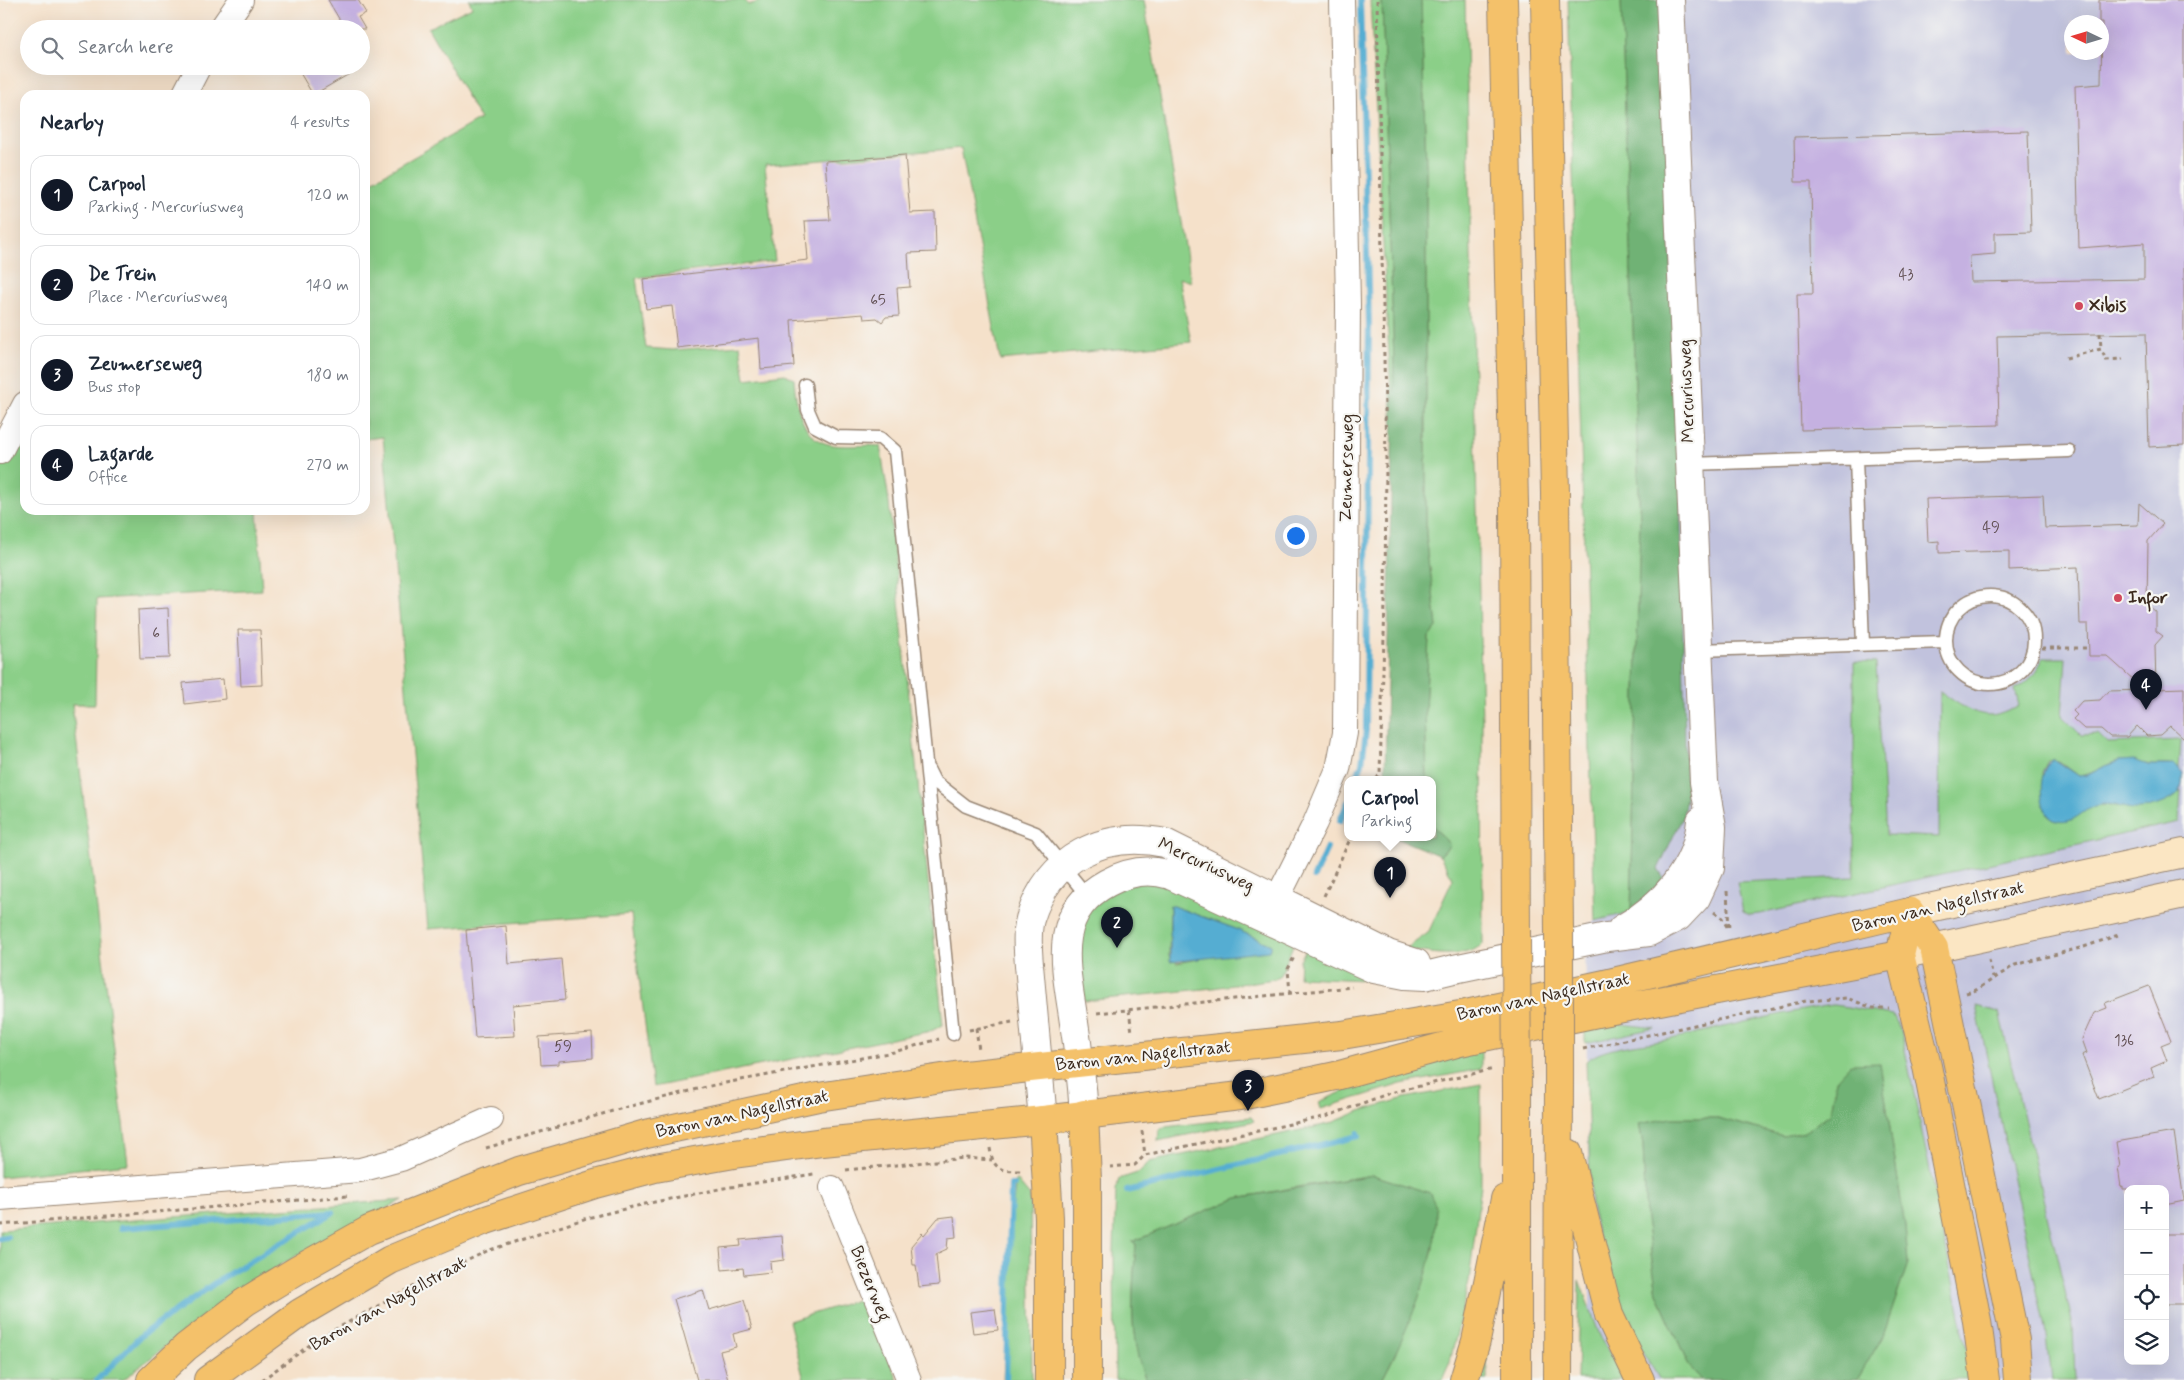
<!DOCTYPE html>
<html lang="en">
<head>
<meta charset="utf-8">
<style>
  :root { --surface:#fff; --page:#f2f2f3; --text:#1f2937; --muted:#747a83; --line:#e0e1e3; --accent:#111827 }
  body { margin:0; font-family:Mynerve,sans-serif; background:var(--page); color:var(--text) }
  .controls { position:absolute; right:15px; bottom:15px; display:grid; overflow:hidden; border-radius:10px; box-shadow:0 5px 20px #0002 }
  .controls button { width:45px; height:45px; display:grid; place-items:center; padding:0; border:0; border-bottom:1px solid var(--line); background:var(--surface); color:var(--text); font:25px sans-serif }
  .compass { position:absolute; left:2064px; top:15px; width:45px; height:45px; border-radius:50%; background:var(--surface); box-shadow:0 5px 20px #0002; rotate:274deg }
  .you { position:absolute; left:1295px; top:535px; width:18px; height:18px; margin:-12px; border:4px solid #fff; border-radius:50%; background:#1a73e8; box-shadow:0 0 0 8px #1a73e833 }
  .badge { display:grid; place-items:center; width:32px; height:32px; border-radius:50%; background:var(--accent); color:#fff; font-size:16px; font-weight:700 }
  .pin { position:absolute; translate:-50% -41px; filter:drop-shadow(0 1px 2px #0008) }
  .pin::after { content:''; position:absolute; top:26px; width:18px; height:15px; background:inherit; clip-path:polygon(0 0,100% 0,50% 100%) }
  .popup { position:absolute; left:1344px; top:776px; width:92px; height:65px; box-sizing:border-box; display:grid; place-content:center; border-radius:10px; background:var(--surface); filter:drop-shadow(0 1px 4px #0005); font-size:16px; white-space:nowrap; color:var(--muted) }
  .popup b { font-size:19px; color:var(--text) }
  .popup::after { content:''; position:absolute; left:50%; top:100%; margin-left:-10px; border:10px solid transparent; border-top-color:var(--surface) }
  .list { margin:0; padding:0; list-style:none }
  h2 { display:flex; justify-content:space-between; align-items:center; height:65px; margin:0; padding:0 20px; font-size:21px }
  h2 small { font-size:16px; font-weight:400; color:var(--muted) }
  .list li { display:grid; grid-template-columns:32px 1fr auto; gap:15px; align-items:center; box-sizing:border-box; height:80px; margin:0 10px 10px; padding:0 10px; border:1px solid var(--line); border-radius:15px }
  .list b { display:block; font-size:19px; white-space:nowrap }
  .list p { margin:0; font-size:16px; white-space:nowrap; color:var(--muted) }
  .list em { font-size:16px; font-style:normal; color:var(--muted) }
  .icon { flex:none; width:28px; height:28px; fill:none; stroke:currentColor; stroke-width:2; stroke-linecap:round; stroke-linejoin:round }
  .map { position:relative; flex:none; width:2184px; height:1380px; overflow:hidden }
  .search { position:absolute; background:var(--surface); box-shadow:0 5px 20px #0002; left:20px; top:20px; width:350px; height:55px; display:flex; align-items:center; gap:12px; box-sizing:border-box; padding:0 18px; border-radius:28px; color:var(--muted); font-size:19px }
  .panel { position:absolute; background:var(--surface); box-shadow:0 5px 20px #0002; left:20px; top:90px; width:350px; height:425px; border-radius:15px }
  .map>svg:first-child { display:block }
  .industrial { fill:#c1c2dd; fill-rule:evenodd }
  .green { fill:#8bcf88; stroke:#637c53; fill-rule:evenodd }
  .forest { fill:#70b274; stroke:#566e49 }
  .water { fill:#55add2; stroke:#486c78 }
  .lines { fill:none; stroke-linecap:round; stroke-linejoin:round }
  .stream { stroke:#55add2; stroke-width:6 }
  .building { fill:#c5b1e1 }
  .service-casing { stroke:#988674; stroke-width:15 }
  .minor-casing { stroke:#988674; stroke-width:26 }
  .tertiary-casing { stroke:#988674; stroke-width:30 }
  .secondary-casing { stroke:#988674; stroke-width:30 }
  .primary-casing { stroke:#988674; stroke-width:30 }
  .motorway-casing { stroke:#988674; stroke-width:30 }
  .path { stroke:#988674; stroke-width:3; stroke-dasharray:4 4; stroke-linecap:butt }
  .service { stroke:#fff; stroke-width:12 }
  .minor { stroke:#fff; stroke-width:24 }
  .tertiary { stroke:#fff; stroke-width:28 }
  .secondary { stroke:#fbe6c3; stroke-width:28 }
  .primary { stroke:#f4c16a; stroke-width:28 }
  .motorway { stroke:#f4c16a; stroke-width:28 }
  .motorway-bridge-casing { stroke:#988674; stroke-width:30; stroke-linecap:butt }
  .motorway-bridge { stroke:#f4c16a; stroke-width:28 }
  .poi-dot { fill:#d1495b; stroke:#f6f6f2; stroke-width:2 }
  .labels { text-anchor:middle; dominant-baseline:central; stroke-width:4.5; stroke-linejoin:round; paint-order:stroke }
  .number-label { font-size:15px; fill:#5e4c4f }
  .poi-label { font-size:18px; font-weight:bold; fill:#3b2a1e; stroke:#f6f6f2; text-anchor:start }
  .street-label { font-size:18px; fill:#3b2a1e; stroke:#f6f6f2 }
</style>
</head>
<body>
<div class="map">
<svg width="2184" height="1380" viewBox="0 0 2184 1380">
  <rect width="100%" height="100%" fill="#f6f6f2"/>
  <filter id="ink" filterUnits="userSpaceOnUse"><feTurbulence type="fractalNoise" baseFrequency=".02" numOctaves="2"/><feDisplacementMap in="SourceGraphic" scale="10" xChannelSelector="R" yChannelSelector="G"/><feConvolveMatrix kernelMatrix="1 2 1 2 8 2 1 2 1" color-interpolation-filters="sRGB"/></filter>
  <filter id="wash" filterUnits="userSpaceOnUse"><feTurbulence type="fractalNoise" baseFrequency=".0096" numOctaves="4" result="noise"/><feDisplacementMap in="SourceGraphic" scale="20" xChannelSelector="R" yChannelSelector="G"/><feGaussianBlur stdDeviation="1.12" result="paint"/><feColorMatrix in="noise" values="0 0 0 0 0 0 0 0 0 0 0 0 0 0 0 0 0 1.4 0 .05"/><feComposite in="paint" operator="in"/></filter>
  <g filter="url(#wash)">
    <rect width="100%" height="100%" fill="#f5e1ca"/>
    <path class="industrial" d="M 1588,0 L 2184,0 L 2184,1380 L 1591,1380 L 1585,925 L 1595,921 ZM 2072,22 L 2102,22 L 2102,52 L 2072,52 ZM 2128,1189 L 2165,1189 L 2165,1361 L 2128,1361 Z"/>
    <path class="green" d="M 469,0 L 745,0 L 748,5 L 765,0 L 1144,0 L 1191,282 L 1179,278 L 1191,342 L 1000,360 L 961,148 L 765,165 L 775,261 L 636,278 L 646,348 L 673,350 L 740,345 L 745,379 L 785,374 L 794,379 C 796,403 800,437 828,444 C 845,448 863,444 880,446 L 888,494 L 943,1025 L 931,1031 L 653,1087 L 631,914 L 428,929 L 383,437 L 365,439 L 365,185 L 480,119 L 428,28 L 472,7 Z
      M 1370,0 L 1382,0 L 1394,362 L 1393,430 Z
      M 1421,0 L 1465,0 L 1482,721 L 1483,944 C 1464,961 1428,952 1404,950 L 1428,933 L 1453,879 L 1440,856 L 1450,845 L 1433,826 L 1432,779 L 1427,779 L 1425,710 L 1429,637 L 1437,627 L 1426,535 L 1426,167 Z
      M 1568,0 L 1621,0 L 1640,520 L 1631,912 L 1595,921 Z
      M 25,419 L 25,510 L 257,510 L 262,590 L 97,599 L 95,704 L 72,704 L 128,1164 L 0,1177 L 0,467 Z
      M 2043,658 L 2066,658 L 2062,716 L 2081,735 L 2098,734 L 2107,743 L 2181,740 L 2179,769 C 2171,763 2163,765 2153,765 C 2140,764 2133,759 2119,761 C 2104,764 2093,775 2079,776 L 2059,761 L 2048,761 L 2042,772 L 2048,816 L 2055,821 L 2098,805 L 2117,806 L 2173,796 L 2181,790 L 2179,822 L 1760,914 L 1749,915 L 1743,912 L 1737,882 L 1854,877 L 1854,662 L 1876,663 L 1886,835 L 1939,837 L 1940,691 C 1955,702 1977,719 1997,714 C 2004,712 2012,708 2019,706 L 2015,689 C 2030,682 2036,673 2043,658 Z
      M 1149,878 L 1295,940 L 1281,975 L 1274,979 L 1213,988 L 1085,1001 L 1073,975 L 1078,923 L 1095,899 ZM 1170,905 L 1236,929 L 1271,945 L 1177,963 L 1169,957 Z
      M 1309,944 L 1386,981 L 1299,977 L 1300,960 Z
      M 1833,1005 C 1854,1007 1872,1013 1893,1015 L 1901,1031 L 1968,1355 L 1967,1380 L 1857,1380 L 1883,1336 L 1908,1263 L 1905,1227 L 1880,1063 L 1836,1080 L 1831,1113 L 1805,1132 L 1783,1136 L 1718,1118 L 1671,1118 L 1639,1124 L 1643,1144 L 1646,1220 L 1657,1293 L 1689,1366 L 1702,1380 L 1660,1380 L 1628,1328 L 1605,1265 L 1591,1206 L 1586,1061 C 1606,1045 1645,1045 1671,1039 C 1725,1027 1778,1013 1833,1005 Z
      M 1976,1006 L 1999,1012 L 2073,1325 L 2075,1380 L 2051,1380 L 2045,1328 Z
      M 1613,1023 L 1655,1028 L 1585,1043 L 1585,1025 Z
      M 1481,1049 L 1481,1069 L 1401,1084 L 1321,1109 L 1319,1102 L 1404,1065 Z
      M 1481,1084 L 1481,1185 L 1469,1281 L 1450,1362 L 1442,1380 L 1382,1380 L 1395,1355 L 1433,1251 L 1430,1193 L 1373,1175 L 1303,1186 L 1237,1198 L 1132,1242 L 1136,1244 C 1133,1288 1127,1338 1146,1380 L 1115,1380 L 1114,1249 L 1116,1189 L 1119,1179 L 1140,1172 L 1149,1162 L 1329,1124 L 1360,1111 L 1405,1098 Z
      M 1251,1117 L 1254,1121 L 1158,1141 L 1159,1130 L 1165,1127 Z
      M 1016,1179 L 1030,1196 L 1032,1380 L 1003,1380 L 1011,1220 Z
      M 403,1200 L 310,1248 L 258,1278 L 202,1317 L 123,1380 L 0,1380 L 0,1230 Z
      M 1579,1280 L 1602,1341 L 1626,1380 L 1577,1380 Z
      M 864,1298 L 898,1380 L 804,1380 L 789,1321 Z
      M 1487,1341 L 1487,1380 L 1473,1380 Z"/>
    <path class="forest" d="M 1382,0 L 1421,0 L 1426,167 L 1426,535 L 1437,627 L 1429,637 L 1425,710 L 1427,779 L 1383,779 L 1385,774 L 1394,362 Z
      M 1621,0 L 1660,0 L 1680,479 L 1686,798 L 1683,816 L 1658,869 L 1664,879 L 1631,912 L 1640,520 Z
      M 1433,826 L 1450,845 L 1440,856 L 1394,837 L 1432,837 Z
      M 1880,1063 L 1905,1227 L 1908,1263 L 1883,1336 L 1857,1380 L 1702,1380 L 1689,1366 L 1657,1293 L 1646,1220 L 1643,1144 L 1639,1124 L 1671,1118 L 1718,1118 L 1783,1136 L 1805,1132 L 1831,1113 L 1836,1080 L 1851,1064 Z
      M 1373,1175 L 1430,1193 C 1432,1199 1436,1205 1436,1211 C 1438,1264 1406,1333 1382,1380 L 1146,1380 C 1127,1339 1133,1288 1136,1244 L 1132,1242 L 1237,1198 Z"/>
    <path class="water" d="M 2054,759 L 2079,776 L 2088,775 L 2105,766 L 2119,761 L 2134,760 L 2148,765 L 2175,765 L 2183,774 C 2183,779 2184,784 2181,789 C 2174,802 2147,810 2133,809 C 2122,808 2110,802 2098,805 C 2082,809 2075,825 2057,821 C 2037,817 2036,767 2054,759 Z
      M 1170,905 L 1236,929 L 1271,945 L 1269,951 L 1170,962 Z"/>
    <g class="lines">
      <path class="stream" d="M 1356,779 L 1362,764 L 1366,730 L 1369,322 L 1360,0
        M 1340,821 L 1348,802
        M 1314,877 L 1327,848
        M 1127,1191 L 1359,1136 L 1358,1133
        M 0,1238 L 7,1237
        M 97,1380 L 143,1334 L 222,1278 L 333,1212 L 121,1228
        M 1006,1380 L 1011,1185 L 1014,1185"/>
    </g>
    <g id="blocks">
      <path class="building" d="M 328,0 L 358,0 L 366,13 L 358,17 L 365,29 L 345,29 Z
        M 2099,0 L 2184,0 L 2184,445 L 2149,447 L 2146,333 L 1997,336 L 1999,425 L 1801,430 L 1797,294 L 1813,294 L 1811,182 L 1795,182 L 1794,137 L 2028,131 L 2031,232 L 1995,233 L 1995,254 L 1970,256 L 1971,282 L 2144,279 L 2144,243 L 2079,248 L 2075,86 L 2101,84 L 2102,22 L 2099,22 Z
        M 296,66 L 363,66 L 313,95 Z
        M 905,155 L 910,213 L 935,212 L 936,252 L 908,253 L 910,287 L 897,288 L 899,316 L 886,317 L 882,322 L 877,318 L 864,319 L 863,314 L 791,320 L 794,366 L 761,369 L 759,338 L 677,348 L 672,306 L 646,309 L 643,279 L 808,260 L 805,221 L 830,220 L 825,161 Z
        M 2043,495 L 2045,528 L 2138,525 L 2139,503 L 2163,524 L 2148,541 L 2147,604 L 2156,612 L 2156,631 L 2163,636 L 2155,645 L 2156,689 L 2184,688 L 2184,739 L 2170,726 L 2160,735 L 2147,736 L 2137,726 L 2127,737 L 2110,737 L 2101,729 L 2084,729 L 2073,719 L 2077,715 L 2073,711 L 2082,701 L 2100,700 L 2108,691 L 2145,690 L 2107,656 L 2089,656 L 2088,624 L 2080,624 L 2078,567 L 2009,570 L 2009,551 L 1939,553 L 1939,541 L 1928,542 L 1926,499 Z
        M 168,608 L 170,658 L 140,659 L 138,610 Z
        M 238,630 L 260,630 L 262,685 L 241,686 Z
        M 223,679 L 225,699 L 185,704 L 183,683 Z
        M 506,926 L 509,964 L 561,959 L 565,1000 L 513,1005 L 515,1036 L 475,1038 L 466,930 Z
        M 2149,986 L 2171,1041 L 2161,1045 L 2167,1061 L 2151,1068 L 2154,1077 L 2099,1099 L 2082,1055 L 2087,1053 L 2082,1039 L 2094,1013 L 2107,1008 L 2105,1003 Z
        M 592,1033 L 593,1058 L 559,1061 L 559,1064 L 541,1065 L 539,1037 Z
        M 2174,1132 L 2184,1201 L 2165,1205 L 2165,1189 L 2123,1189 L 2123,1186 L 2121,1187 L 2118,1167 L 2120,1167 L 2116,1142 Z
        M 954,1216 L 956,1237 L 948,1238 L 947,1249 L 936,1254 L 939,1285 L 919,1287 L 916,1265 L 913,1265 L 911,1246 L 922,1233 L 924,1235 L 938,1218 Z
        M 2165,1234 L 2184,1234 L 2184,1304 L 2165,1304 Z
        M 782,1236 L 784,1260 L 770,1262 L 771,1272 L 744,1275 L 743,1268 L 722,1270 L 720,1248 L 741,1246 L 740,1240 Z
        M 703,1290 L 709,1310 L 744,1300 L 752,1329 L 733,1334 L 736,1347 L 720,1351 L 728,1380 L 697,1380 L 674,1299 Z
        M 995,1309 L 998,1330 L 973,1333 L 970,1312 Z"/>
    </g>
  </g>
  <g filter="url(#ink)">
    <use href="#blocks" fill-opacity="0" stroke="#988674" stroke-width="1"/>
    <g class="lines">
      <defs>
        <path id="service" d="M 805,385 L 808,410 L 815,426 L 836,437 L 880,438 L 895,451 L 953,1034
          M 1856,459 L 1863,644
          M 1690,464 L 2069,451
          M1946 640a44 44 0 1 1 88 0a44 44 0 1 1-88 0Z
          M 1698,650 L 1946,642
          M 928,769 L 934,781 L 966,806 L 1036,833 L 1088,897"/>
        <path id="minor" d="M 221,29 L 241,0
          M 184,95 L 199,66
          M 0,452 L 25,404
          M 1269,915 L 1315,823 L 1338,769 L 1345,733 L 1348,305 L 1342,0
          M 832,1188 L 909,1380
          M 0,1198 L 360,1170 L 401,1159 L 491,1119"/>
        <path id="tertiary" d="M 1622,929 C 1662,906 1697,869 1701,821
          M 1084,1114 C 1082,1084 1079,1053 1074,1023 C 1067,971 1049,914 1107,883 C 1127,872 1148,868 1170,875 L 1374,969 L 1405,975 L 1425,976 L 1454,969 L 1607,937 L 1649,932 L 1678,917 L 1696,898 L 1710,868 L 1712,827 L 1704,782 L 1670,0
          M 1043,1120 L 1029,965 C 1028,950 1026,934 1030,919 C 1049,857 1104,830 1165,843 L 1388,954 L 1416,963"/>
        <path id="secondary" d="M 1910,912 L 2184,853
          M 1900,955 L 2184,894"/>
        <path id="primary" d="M 151,1380 L 186,1347 L 245,1302 L 296,1271 L 369,1230 L 519,1171 L 646,1134 L 818,1097 L 955,1076 L 1342,1035 L 1466,1014 L 1605,984 L 1910,912
          M 208,1380 L 300,1313 L 390,1260 L 483,1221 L 595,1184 L 655,1168 L 734,1154 L 823,1142 L 1043,1120 L 1240,1096 L 1336,1076 L 1460,1042 L 1602,1012 L 1900,955"/>
        <path id="motorway" d="M 1503,0 L 1514,505 L 1516,938
          M 1545,0 L 1555,493 L 1559,931
          M 1910,912 L 1934,948 L 2015,1340 L 2018,1380
          M 1910,912 L 1900,955 L 1927,1066 L 1977,1321 L 1985,1380
          M 1084,1114 L 1087,1180 L 1087,1380
          M 1043,1120 L 1049,1218 L 1049,1380
          M 1568,1153 L 1609,1315 L 1640,1380
          M 1464,1380 L 1476,1341 L 1505,1199
          M 1517,1380 L 1517,1092
          M 1558,1380 L 1559,1083"/>
      </defs>
      <use href="#service" class="service-casing"/>
      <use href="#minor" class="minor-casing"/>
      <use href="#tertiary" class="tertiary-casing"/>
      <use href="#secondary" class="secondary-casing"/>
      <use href="#primary" class="primary-casing"/>
      <use href="#motorway" class="motorway-casing"/>
      <path class="path" d="M 1377,0 L 1386,460 L 1385,602 L 1380,773 L 1377,779
        M 2100,333 L 2101,349
        M 2066,358 L 2101,349 L 2106,360 L 2123,359
        M 2034,648 L 2089,648
        M 1727,891 L 1729,930
        M 1324,896 L 1351,837
        M 1714,912 L 1722,918 L 1729,930
        M 1989,960 L 1993,978
        M 1290,993 L 1288,969 L 1294,957
        M 1966,993 L 1976,990 L 2015,965 L 2084,947 L 2118,935
        M 1129,1010 L 1132,1032
        M 1097,1013 L 1352,987
        M 976,1028 L 979,1050
        M 969,1030 L 1012,1022
        M 1583,1049 L 1806,1001 L 1847,998 L 1872,1008 L 1889,1008
        M 1142,1131 L 1145,1155
        M 486,1148 L 623,1108 L 714,1085 L 894,1052 L 939,1039
        M 990,1148 C 993,1170 1001,1171 1021,1171
        M 1110,1167 L 1135,1165 L 1145,1155 L 1328,1116 L 1390,1093 L 1494,1069
        M 846,1170 L 965,1158 L 992,1160
        M 0,1225 L 348,1196
        M 262,1380 L 318,1339 L 405,1291 L 487,1251 L 587,1218 L 645,1204 L 724,1188 L 814,1174"/>
      <use href="#service" class="service"/>
      <use href="#minor" class="minor"/>
      <use href="#tertiary" class="tertiary"/>
      <use href="#secondary" class="secondary"/>
      <use href="#primary" class="primary"/>
      <use href="#motorway" class="motorway"/>
      <defs>
        <path id="motorway-bridge" d="M 1559,931 L 1559,1083
          M 1516,938 L 1517,1092"/>
      </defs>
      <use href="#motorway-bridge" class="motorway-bridge-casing"/>
      <use href="#motorway-bridge" class="motorway-bridge"/>
    </g>
  </g>
  <g class="poi-dot">
    <circle cx="2079" cy="306" r="5"/>
    <circle cx="2118" cy="598" r="5"/>
  </g>
  <g class="labels">
    <g class="number-label">
      <text x="1906" y="275">43</text>
      <text x="878" y="301">65</text>
      <text x="1991" y="528">49</text>
      <text x="156" y="634">6</text>
      <text x="2124" y="1041">136</text>
      <text x="563" y="1047">59</text>
    </g>
    <g class="poi-label">
      <text x="2089" y="306">Xibis</text>
      <text x="2128" y="598">Infor</text>
    </g>
    <g class="street-label">
      <text transform="translate(1687 391) rotate(-92)">Mercuriusweg</text>
      <text transform="translate(1347 468) rotate(-89)">Zeumerseweg</text>
      <text transform="translate(1206 865) rotate(25)">Mercuriusweg</text>
      <text transform="translate(1938 907) rotate(-13)">Baron van Nagellstraat</text>
      <text transform="translate(1543 997) rotate(-12)">Baron van Nagellstraat</text>
      <text transform="translate(1143 1056) rotate(-6)">Baron van Nagellstraat</text>
      <text transform="translate(742 1114) rotate(-12)">Baron van Nagellstraat</text>
      <text transform="translate(870 1284) rotate(68)">Biezerweg</text>
      <text transform="translate(388 1304) rotate(-29)">Baron van Nagellstraat</text>
    </g>
  </g>
</svg>
<div class="controls">
<button>+</button>
<button>−</button>
<button><svg class="icon" aria-label="locate" viewBox="0 0 24 24"><circle cx="12" cy="12" r="6"/><path d="M12 2v4M12 18v4M2 12h4M18 12h4"/></svg></button>
<button><svg class="icon" aria-label="layers" viewBox="0 0 24 24"><path d="M12 4l9 5-9 5-9-5zM3 14l9 5 9-5"/></svg></button>
</div>
<svg class="compass" viewBox="-18 -18 36 36"><path d="M0-13l5 13h-10z" fill="#e53935"/><path d="M0 13l5-13h-10z" fill="#747a83"/></svg>
<div class="you"></div>
<div class="pin badge" style="left:1390px;top:898px">1</div>
<div class="popup"><b>Carpool</b>Parking</div>
<div class="pin badge" style="left:1117px;top:948px">2</div>
<div class="pin badge" style="left:1248px;top:1111px">3</div>
<div class="pin badge" style="left:2146px;top:710px">4</div>
<div class="search"><svg class="icon" aria-label="search" viewBox="0 0 24 24"><circle cx="10" cy="10" r="6"/><path d="M15 15l6 6"/></svg>Search here</div>
<section class="panel">
<h2>Nearby<small>4 results</small></h2>
<ul class="list">
<li><span class="badge">1</span><div><b>Carpool</b><p>Parking · Mercuriusweg</p></div><em>120 m</em></li>
<li><span class="badge">2</span><div><b>De Trein</b><p>Place · Mercuriusweg</p></div><em>140 m</em></li>
<li><span class="badge">3</span><div><b>Zeumerseweg</b><p>Bus stop</p></div><em>180 m</em></li>
<li><span class="badge">4</span><div><b>Lagarde</b><p>Office</p></div><em>270 m</em></li>
</ul>
</section>
</div>
</body>
</html>
